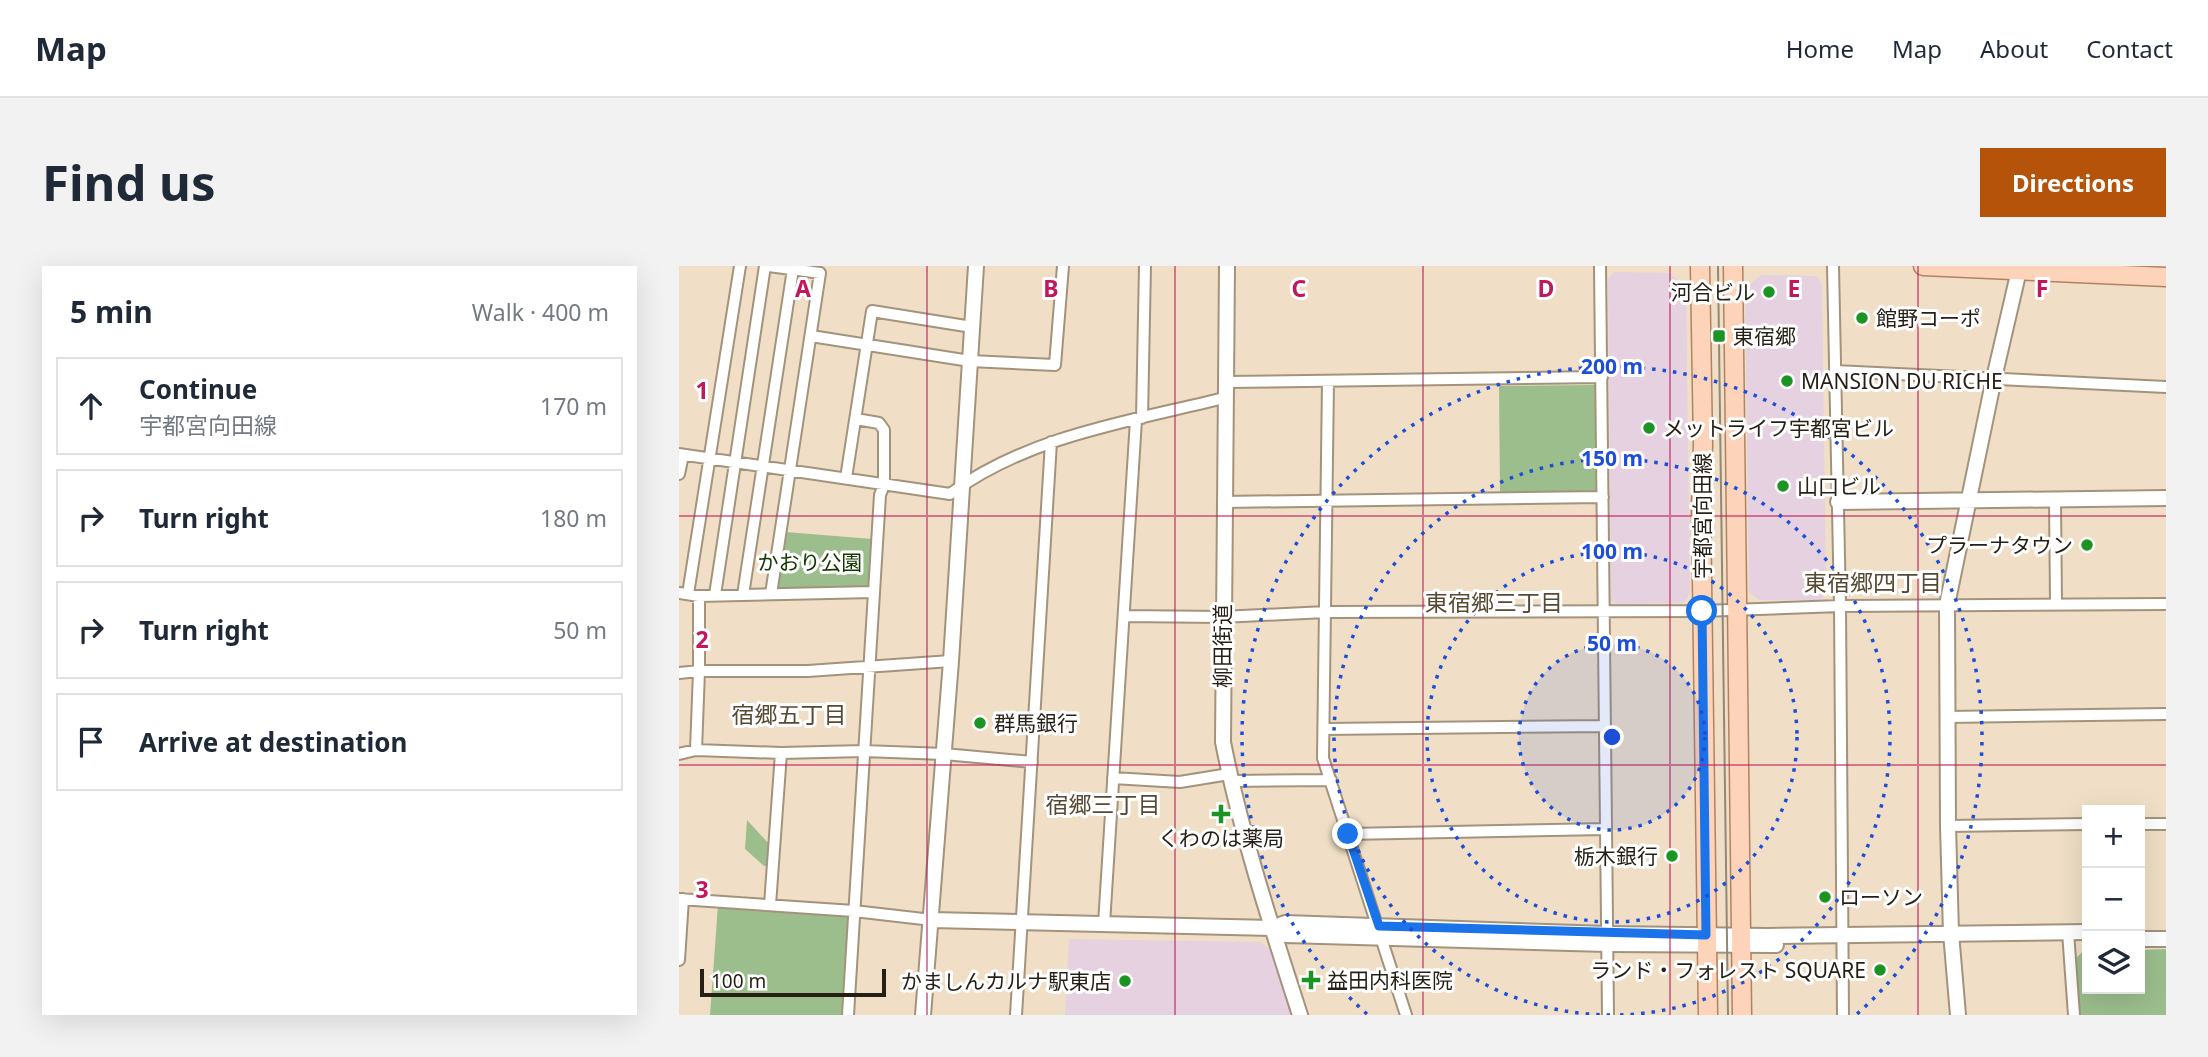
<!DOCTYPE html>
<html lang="en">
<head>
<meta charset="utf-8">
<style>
  :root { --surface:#fff; --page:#f2f2f3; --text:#1f2937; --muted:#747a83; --line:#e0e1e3; --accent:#b45309 }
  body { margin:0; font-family:"Noto Sans","Noto Sans JP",sans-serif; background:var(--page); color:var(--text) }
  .controls { position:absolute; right:21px; bottom:21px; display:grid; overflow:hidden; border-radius:0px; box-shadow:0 7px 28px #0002 }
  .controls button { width:63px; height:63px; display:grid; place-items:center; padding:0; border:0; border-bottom:2px solid var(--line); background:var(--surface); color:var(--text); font:35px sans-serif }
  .scale { position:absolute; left:21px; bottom:18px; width:186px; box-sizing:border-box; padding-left:7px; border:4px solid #251f16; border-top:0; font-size:19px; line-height:24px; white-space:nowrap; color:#251f16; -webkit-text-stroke:5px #fff; paint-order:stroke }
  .stop { position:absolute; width:21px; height:21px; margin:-16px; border:5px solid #1a73e8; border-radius:50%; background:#fff }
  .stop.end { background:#1a73e8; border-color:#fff; box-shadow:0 2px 7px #0008 }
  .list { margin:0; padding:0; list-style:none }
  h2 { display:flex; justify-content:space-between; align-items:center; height:91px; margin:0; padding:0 28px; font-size:30px }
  h2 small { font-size:23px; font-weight:400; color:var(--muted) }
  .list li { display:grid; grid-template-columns:46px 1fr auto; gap:21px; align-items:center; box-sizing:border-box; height:98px; margin:0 14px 14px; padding:0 14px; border:2px solid var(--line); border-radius:0px }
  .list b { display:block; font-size:26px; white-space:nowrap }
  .list p { margin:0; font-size:23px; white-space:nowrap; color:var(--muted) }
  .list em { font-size:23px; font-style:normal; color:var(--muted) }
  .icon { flex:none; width:38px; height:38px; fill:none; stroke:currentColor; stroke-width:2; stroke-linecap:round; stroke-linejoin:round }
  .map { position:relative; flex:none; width:1487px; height:749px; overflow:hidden; border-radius:0px }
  header { display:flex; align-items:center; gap:42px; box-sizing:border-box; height:98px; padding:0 35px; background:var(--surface); border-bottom:2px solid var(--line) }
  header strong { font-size:33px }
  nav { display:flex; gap:38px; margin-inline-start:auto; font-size:24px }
  .intro { display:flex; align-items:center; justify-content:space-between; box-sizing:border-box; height:168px; padding:0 42px }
  h1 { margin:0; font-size:49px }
  .button { padding:18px 32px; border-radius:0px; background:var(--accent); color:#fff; font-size:24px; font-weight:700 }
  main { display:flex; gap:42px; padding:0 42px }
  aside { flex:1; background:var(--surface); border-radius:0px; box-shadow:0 7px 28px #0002 }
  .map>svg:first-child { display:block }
  .commercial { fill:#e5d1e0 }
  .green { fill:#9cbe8d }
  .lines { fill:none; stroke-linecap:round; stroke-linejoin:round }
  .minor-casing { stroke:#a3937c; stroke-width:14 }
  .tertiary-casing { stroke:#a3937c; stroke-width:18 }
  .primary-casing { stroke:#b18262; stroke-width:21 }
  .minor { stroke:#fff; stroke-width:10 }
  .tertiary { stroke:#fff; stroke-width:14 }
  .primary { stroke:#fdd4b9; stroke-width:18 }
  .tram { stroke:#938775; stroke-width:2 }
  .route { stroke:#1a73e8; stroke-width:9 }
  .grid { fill:none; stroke:#c2185b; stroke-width:2; stroke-opacity:0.55 }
  .ring { fill:none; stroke:#1d4ed8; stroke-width:3.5; stroke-dasharray:3.5 7 }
  .poi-dot { fill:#1b9424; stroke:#fff; stroke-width:2.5 }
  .labels { text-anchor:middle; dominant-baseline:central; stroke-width:6; stroke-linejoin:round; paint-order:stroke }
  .poi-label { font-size:21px; fill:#251f16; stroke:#fff; text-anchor:start }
  .street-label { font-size:21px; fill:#251f16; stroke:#fff }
  .park-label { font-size:21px; fill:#153700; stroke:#fff }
  .neighbourhood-label { font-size:23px; fill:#574934; stroke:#fff }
  .grid-label { font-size:23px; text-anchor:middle; font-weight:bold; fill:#c2185b; stroke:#fff; stroke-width:6; stroke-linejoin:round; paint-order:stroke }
  .centre { fill:#1d4ed8; stroke:#fff; stroke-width:3.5 }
  .ring-label { font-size:21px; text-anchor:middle; font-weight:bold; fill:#1d4ed8; stroke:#fff; stroke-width:6; stroke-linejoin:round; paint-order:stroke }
</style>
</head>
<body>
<header>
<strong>Map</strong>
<nav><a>Home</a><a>Map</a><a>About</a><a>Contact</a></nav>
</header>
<div class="intro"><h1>Find us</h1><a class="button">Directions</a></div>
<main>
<aside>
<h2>5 min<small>Walk · 400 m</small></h2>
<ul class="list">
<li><svg class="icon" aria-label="ahead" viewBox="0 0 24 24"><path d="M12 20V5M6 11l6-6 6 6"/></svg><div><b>Continue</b><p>宇都宮向田線</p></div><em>170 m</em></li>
<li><svg class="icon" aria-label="right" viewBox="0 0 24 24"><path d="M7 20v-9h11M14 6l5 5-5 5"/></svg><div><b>Turn right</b></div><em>180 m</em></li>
<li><svg class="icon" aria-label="right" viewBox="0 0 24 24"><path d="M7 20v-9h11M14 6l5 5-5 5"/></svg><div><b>Turn right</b></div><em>50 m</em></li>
<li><svg class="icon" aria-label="arrive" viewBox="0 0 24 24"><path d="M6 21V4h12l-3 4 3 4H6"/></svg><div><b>Arrive at destination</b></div></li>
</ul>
</aside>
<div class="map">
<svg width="1487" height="749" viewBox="0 0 1487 749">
  <rect width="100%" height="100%" fill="#f0dfc6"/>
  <path class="commercial" d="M 935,6 L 991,7 L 1007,22 L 1011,328 L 1004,337 L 938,338 L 932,335 L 929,13 Z
    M 1082,9 L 1138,10 L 1143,18 L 1147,328 L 1141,334 L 1080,334 L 1070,326 L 1066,23 Z
    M 390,673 L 581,676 L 592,684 L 613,749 L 386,749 Z"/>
  <path class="green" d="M 916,119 L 917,225 L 821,228 L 820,120 Z
    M 107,266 L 193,273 L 190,320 L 186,324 L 101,325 L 98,322 Z
    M 68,554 L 91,579 L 90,600 L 85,600 L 66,583 Z
    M 39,639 L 171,648 L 165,749 L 31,749 Z
    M 1487,683 L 1487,749 L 1401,749 L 1397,692 L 1404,685 L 1408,685 L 1408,723 L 1461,723 L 1461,684 Z"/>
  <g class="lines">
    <defs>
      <path id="minor" d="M 90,0 L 141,7 L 92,328
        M 921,0 L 929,749
        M 1154,0 L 1161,340 L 1164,749
        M 132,70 L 291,95 L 376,99 L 384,0
        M 1156,105 L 1487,121
        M 546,116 L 923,111
        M 649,116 L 644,492 L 727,749
        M 463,152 L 466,0
        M 0,188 L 271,228 C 349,170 452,155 545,132
        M 0,208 L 4,189
        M 167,212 L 193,45 L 293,61
        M 1376,233 L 1377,337
        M 544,236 L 924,231
        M 0,327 L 20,330 L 194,326
        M 9,328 L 61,0
        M 36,329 L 86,0
        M 64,329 L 114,3
        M 20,330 L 20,405 L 129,405 L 272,395
        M 445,350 L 543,351 L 647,346 L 1023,345 L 1161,340 L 1487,338
        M 0,407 L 20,405 L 17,484
        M 1268,451 L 1487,448
        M 645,463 L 926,460
        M 0,488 L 17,484 L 102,487 L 185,485 L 265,488 L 353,496
        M 434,512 L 501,516 L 550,508
        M 553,515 L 652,514
        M 1461,558 L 1487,558
        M 1269,560 L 1408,558
        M 669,568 L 927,563
        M 0,633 L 175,645 L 253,654
        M 91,639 L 102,487
        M 425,658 L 457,154
        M 1389,666 L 1395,749
        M 0,694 L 4,633
        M 169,749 L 201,229 L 205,219 L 205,164 L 200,157 L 177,153
        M 337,749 L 372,176"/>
      <path id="tertiary" d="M 548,0 L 544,476 C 562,568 592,659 621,749
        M 1159,236 L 1487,232
        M 253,654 L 593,662 L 606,657 L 928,668 L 1089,670 L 1408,666
        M 593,662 L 607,669 L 928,678 L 1097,679
        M 1461,673 L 1487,673
        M 244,749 L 272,395 L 297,0
        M 1279,749 L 1272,667 L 1269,560 L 1268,339 L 1315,112 L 1341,0"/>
      <path id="primary" d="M 1021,0 L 1024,179 L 1022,241 L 1029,749
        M 1054,0 L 1063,749
        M 1244,0 L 1487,11"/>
    </defs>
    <use href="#minor" class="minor-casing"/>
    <use href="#tertiary" class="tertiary-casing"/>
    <use href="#primary" class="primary-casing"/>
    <use href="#minor" class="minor"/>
    <use href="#tertiary" class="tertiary"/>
    <use href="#primary" class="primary"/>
    <path class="tram" d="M 1039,0 L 1049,749"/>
  </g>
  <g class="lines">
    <path class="route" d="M 669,568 L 700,660 L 1027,669 L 1023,345"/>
  </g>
  <path class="grid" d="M 248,0 L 248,749M 496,0 L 496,749M 744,0 L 744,749M 991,0 L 991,749M 1239,0 L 1239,749M 0,250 L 1487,250M 0,499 L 1487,499"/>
  <circle cx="933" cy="471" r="93" fill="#1d4ed8" fill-opacity=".12"/>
  <g class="ring">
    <circle cx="933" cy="471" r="93"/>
    <circle cx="933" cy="471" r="185"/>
    <path d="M931 749A278 278 0 1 1 935 749"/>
    <path d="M688 748A370 370 0 1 1 1178 748"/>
  </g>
  <g class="poi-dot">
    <circle cx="1090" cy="26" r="7"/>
    <circle cx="1183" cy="52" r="7"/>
    <rect x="1033" y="63" width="14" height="14" rx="3.5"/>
    <circle cx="1108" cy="115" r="7"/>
    <circle cx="970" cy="162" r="7"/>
    <circle cx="1104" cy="220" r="7"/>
    <circle cx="1408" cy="279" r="7"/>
    <circle cx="301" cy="457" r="7"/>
    <path d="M538.5 537.5h7v7h7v7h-7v7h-7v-7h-7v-7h7z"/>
    <circle cx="993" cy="590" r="7"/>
    <circle cx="1146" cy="631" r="7"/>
    <circle cx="1201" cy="704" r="7"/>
    <path d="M628.5 703.5h7v7h7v7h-7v7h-7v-7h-7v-7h7z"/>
    <circle cx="446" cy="715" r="7"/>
  </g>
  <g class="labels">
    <g class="poi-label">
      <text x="1076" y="26" text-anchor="end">河合ビル</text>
      <text x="1197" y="52">館野コーポ</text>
      <text x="1054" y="70">東宿郷</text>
      <text x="1122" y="115">MANSION DU RICHE</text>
      <text x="984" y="162">メットライフ宇都宮ビル</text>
      <text x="1118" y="220">山口ビル</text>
      <text x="1394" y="279" text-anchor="end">プラーナタウン</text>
      <text x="315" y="457">群馬銀行</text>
      <text x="542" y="572" text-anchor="middle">くわのは薬局</text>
      <text x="979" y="590" text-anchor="end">栃木銀行</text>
      <text x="1160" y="631">ローソン</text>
      <text x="1187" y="704" text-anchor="end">ランド・フォレスト SQUARE</text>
      <text x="648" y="714">益田内科医院</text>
      <text x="432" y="715" text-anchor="end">かましんカルナ駅東店</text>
    </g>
    <g class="street-label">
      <text transform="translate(1023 250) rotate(-90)">宇都宮向田線</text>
      <text transform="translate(543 380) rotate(-90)">柳田街道</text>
    </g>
    <g class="park-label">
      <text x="131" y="296">かおり公園</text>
    </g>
    <g class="neighbourhood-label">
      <text x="1194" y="316">東宿郷四丁目</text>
      <text x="815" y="336">東宿郷三丁目</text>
      <text x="110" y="448">宿郷五丁目</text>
      <text x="424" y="538">宿郷三丁目</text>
    </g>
  </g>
  <g class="grid-label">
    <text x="124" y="31">A</text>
    <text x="372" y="31">B</text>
    <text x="620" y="31">C</text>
    <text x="867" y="31">D</text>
    <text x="1115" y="31">E</text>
    <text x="1363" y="31">F</text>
    <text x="23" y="133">1</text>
    <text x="23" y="382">2</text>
    <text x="23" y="632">3</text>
  </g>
  <circle cx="933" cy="471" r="10" class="centre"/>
  <g class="ring-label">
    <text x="933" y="108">200 m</text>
    <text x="933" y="200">150 m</text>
    <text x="933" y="293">100 m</text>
    <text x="933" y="385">50 m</text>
  </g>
</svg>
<div class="controls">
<button>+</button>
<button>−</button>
<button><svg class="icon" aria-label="layers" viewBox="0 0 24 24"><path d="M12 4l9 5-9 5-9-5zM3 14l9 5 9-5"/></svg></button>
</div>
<div class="scale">100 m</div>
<div class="stop" style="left:1023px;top:345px"></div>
<div class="stop end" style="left:669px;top:568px"></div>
</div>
</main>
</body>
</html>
